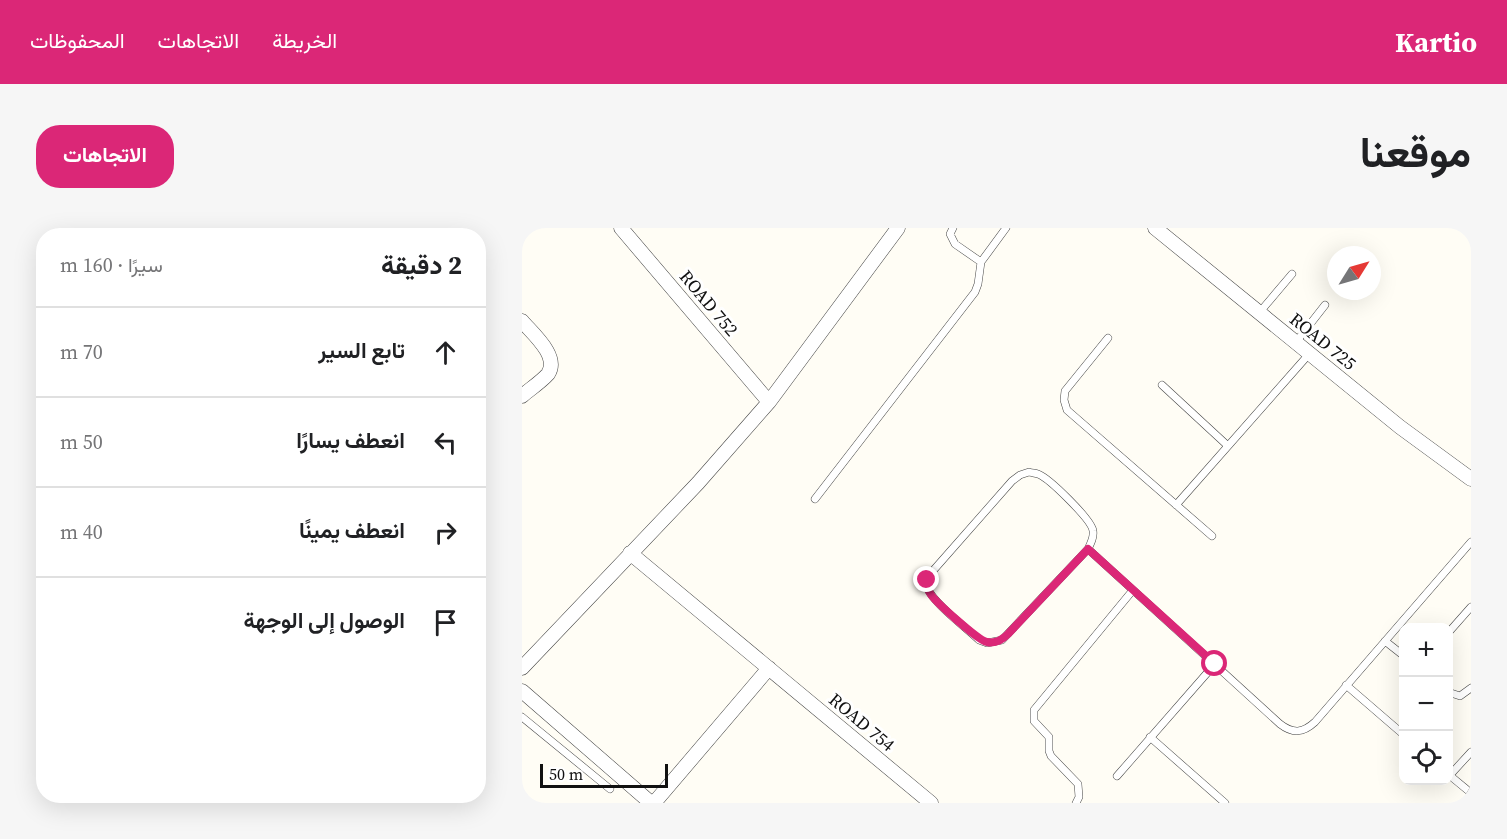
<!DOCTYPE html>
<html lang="ar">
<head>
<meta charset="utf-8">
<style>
  :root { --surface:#fff; --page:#f6f6f6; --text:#202124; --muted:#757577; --line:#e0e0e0; --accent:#db2777 }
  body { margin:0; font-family:"Source Serif 4",Vazirmatn,serif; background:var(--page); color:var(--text); direction:rtl }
  .controls { position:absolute; right:18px; bottom:18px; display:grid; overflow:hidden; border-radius:12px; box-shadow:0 6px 24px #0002 }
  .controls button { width:54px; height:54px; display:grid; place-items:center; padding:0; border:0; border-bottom:2px solid var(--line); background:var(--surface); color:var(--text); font:30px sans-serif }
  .compass { position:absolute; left:805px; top:18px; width:54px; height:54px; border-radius:50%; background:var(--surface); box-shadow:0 6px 24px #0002; rotate:53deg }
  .scale { position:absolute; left:18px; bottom:15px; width:128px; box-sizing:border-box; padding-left:6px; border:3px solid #111; border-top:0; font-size:16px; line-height:21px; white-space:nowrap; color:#111; -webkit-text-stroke:4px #fff; paint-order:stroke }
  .stop { position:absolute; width:18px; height:18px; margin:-14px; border:4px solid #db2777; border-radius:50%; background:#fff }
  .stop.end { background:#db2777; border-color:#fff; box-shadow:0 2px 6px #0008 }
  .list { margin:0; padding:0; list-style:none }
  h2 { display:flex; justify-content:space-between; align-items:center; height:78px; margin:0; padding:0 24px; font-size:26px }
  h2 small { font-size:20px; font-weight:400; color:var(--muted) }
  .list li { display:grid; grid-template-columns:39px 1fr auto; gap:18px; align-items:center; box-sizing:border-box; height:90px; padding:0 24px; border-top:2px solid var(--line) }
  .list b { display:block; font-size:22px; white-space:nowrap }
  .list em { font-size:20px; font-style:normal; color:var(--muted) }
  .icon { flex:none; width:33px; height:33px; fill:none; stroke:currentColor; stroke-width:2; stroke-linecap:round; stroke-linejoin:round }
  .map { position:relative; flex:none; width:949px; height:575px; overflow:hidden; direction:ltr; border-radius:24px }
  header { display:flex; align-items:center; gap:36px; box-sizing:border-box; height:84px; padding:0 30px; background:var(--accent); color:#fff }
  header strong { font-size:28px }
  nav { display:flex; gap:33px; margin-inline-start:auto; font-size:21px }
  .intro { display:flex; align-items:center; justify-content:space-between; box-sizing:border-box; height:144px; padding:0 36px }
  h1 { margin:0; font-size:42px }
  .button { padding:15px 27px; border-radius:24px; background:var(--accent); color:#fff; font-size:21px; font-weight:700 }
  main { display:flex; gap:36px; padding:0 36px }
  aside { flex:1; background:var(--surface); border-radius:24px; box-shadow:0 6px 24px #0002 }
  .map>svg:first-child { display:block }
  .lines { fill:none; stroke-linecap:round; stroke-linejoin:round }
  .service-casing { stroke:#444; stroke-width:8 }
  .minor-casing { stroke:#444; stroke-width:15 }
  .service { stroke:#fff; stroke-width:7 }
  .minor { stroke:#fff; stroke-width:14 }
  .route { stroke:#db2777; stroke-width:8 }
  .labels { text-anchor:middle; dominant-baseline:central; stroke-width:6; stroke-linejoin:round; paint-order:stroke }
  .street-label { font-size:18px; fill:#111; stroke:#fff }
</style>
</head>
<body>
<header>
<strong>Kartio</strong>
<nav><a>الخريطة</a><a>الاتجاهات</a><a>المحفوظات</a></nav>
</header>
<div class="intro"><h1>موقعنا</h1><a class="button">الاتجاهات</a></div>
<main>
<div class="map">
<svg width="949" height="575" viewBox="0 0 949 575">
  <rect width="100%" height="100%" fill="#fffdf5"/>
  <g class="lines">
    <defs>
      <path id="service" d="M 431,0 L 428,6 L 433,16 L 459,34
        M 737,85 L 770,46
        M 586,110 L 543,163 L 542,172 L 545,182 L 690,308
        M 774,114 L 803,77
        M 640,157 L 706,218
        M 507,244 C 510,245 513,245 516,246 C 527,250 570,292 571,303 C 572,309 569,315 566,321 L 480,412 L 465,415 L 457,412 C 446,401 407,372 405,358 C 404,353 407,349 409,345 L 490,253 L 498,247 Z
        M 293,271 L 453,64 L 456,56 L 459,34 L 484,0
        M 654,277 L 788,125
        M 566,321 L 758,496 C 771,506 781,505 793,494 L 949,314
        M 926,405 L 949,379
        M 863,413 L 882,428
        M 824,457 L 882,507
        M 926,464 L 938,468 L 949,460
        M 0,489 L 88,561
        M 628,509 L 703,575
        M 926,546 L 949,565
        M 928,547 L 949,524
        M 595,548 L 693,436
        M 554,575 L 557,569 L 556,556 L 529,528 L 527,523 L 527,509 L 512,493 L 512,482 L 611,362"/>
      <path id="minor" d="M 99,0 L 247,174
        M 633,0 L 878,199 L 949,251
        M 0,93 C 10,105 38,128 26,146 C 19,154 8,161 0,168
        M 108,325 L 409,575
        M 0,440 L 176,255 L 247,174 L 376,0
        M 0,463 L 129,575
        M 132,575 L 247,440"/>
    </defs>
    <use href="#service" class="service-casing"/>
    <use href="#minor" class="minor-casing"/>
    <use href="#service" class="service"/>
    <use href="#minor" class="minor"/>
  </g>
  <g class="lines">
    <path class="route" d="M 405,352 C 405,357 405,361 408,365 C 412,373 457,413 465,414 C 473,416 480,412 486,406 L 566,321 L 693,436"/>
  </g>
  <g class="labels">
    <g class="street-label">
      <text transform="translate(187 75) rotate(50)">ROAD 752</text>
      <text transform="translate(801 113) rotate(39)">ROAD 725</text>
      <text transform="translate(340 494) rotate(40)">ROAD 754</text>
    </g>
  </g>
</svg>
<div class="controls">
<button>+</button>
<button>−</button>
<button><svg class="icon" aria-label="locate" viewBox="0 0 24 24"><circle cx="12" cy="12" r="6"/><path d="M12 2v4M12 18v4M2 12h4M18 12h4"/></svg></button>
</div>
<svg class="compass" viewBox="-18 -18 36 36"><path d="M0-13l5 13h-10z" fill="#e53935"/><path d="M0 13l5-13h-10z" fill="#757577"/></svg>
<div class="scale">50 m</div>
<div class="stop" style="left:693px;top:436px"></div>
<div class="stop end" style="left:405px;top:352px"></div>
</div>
<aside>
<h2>2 دقيقة<small>سيرًا · 160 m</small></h2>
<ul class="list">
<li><svg class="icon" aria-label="ahead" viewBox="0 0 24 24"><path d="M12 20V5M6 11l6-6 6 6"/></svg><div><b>تابع السير</b></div><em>70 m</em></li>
<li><svg class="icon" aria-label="left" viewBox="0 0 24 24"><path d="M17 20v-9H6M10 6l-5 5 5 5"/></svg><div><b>انعطف يسارًا</b></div><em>50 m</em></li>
<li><svg class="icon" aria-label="right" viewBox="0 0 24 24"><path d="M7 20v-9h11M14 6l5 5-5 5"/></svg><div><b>انعطف يمينًا</b></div><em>40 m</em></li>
<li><svg class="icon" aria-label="arrive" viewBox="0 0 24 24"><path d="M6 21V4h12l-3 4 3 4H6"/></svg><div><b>الوصول إلى الوجهة</b></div></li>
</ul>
</aside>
</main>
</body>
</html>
